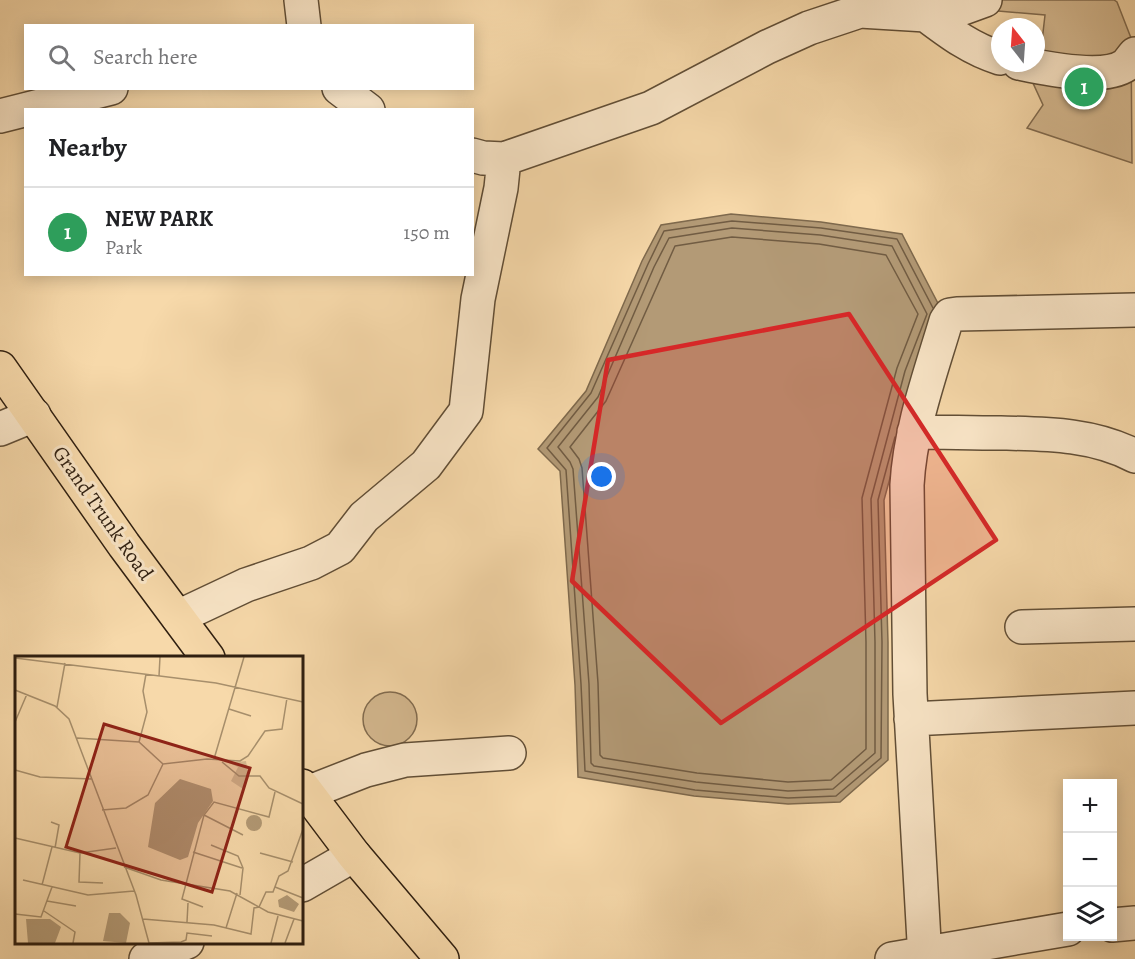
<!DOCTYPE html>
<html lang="en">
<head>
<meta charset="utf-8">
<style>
  :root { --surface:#fff; --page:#f2f2f2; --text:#202124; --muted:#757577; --line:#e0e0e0; --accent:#8f2418 }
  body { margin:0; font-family:Alegreya,serif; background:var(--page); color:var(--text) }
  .controls { position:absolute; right:18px; bottom:18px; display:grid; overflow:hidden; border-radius:0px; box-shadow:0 3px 15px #0003 }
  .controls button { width:54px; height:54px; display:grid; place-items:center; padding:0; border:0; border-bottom:2px solid var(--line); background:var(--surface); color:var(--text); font:30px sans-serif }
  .compass { position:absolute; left:991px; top:18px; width:54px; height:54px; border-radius:50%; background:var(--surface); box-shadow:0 3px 15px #0003; rotate:343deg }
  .you { position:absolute; left:602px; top:477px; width:21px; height:21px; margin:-15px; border:4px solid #fff; border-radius:50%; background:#1a73e8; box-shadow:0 0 0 9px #1a73e833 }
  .badge { display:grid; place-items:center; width:39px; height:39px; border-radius:50%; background:var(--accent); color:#fff; font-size:20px; font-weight:700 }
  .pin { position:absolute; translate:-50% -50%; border:3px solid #fff; box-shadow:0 2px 6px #0006 }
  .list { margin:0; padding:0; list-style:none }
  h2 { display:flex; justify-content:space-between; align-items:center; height:78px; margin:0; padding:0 24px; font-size:26px }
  h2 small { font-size:20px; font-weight:400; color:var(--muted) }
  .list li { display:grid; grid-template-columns:39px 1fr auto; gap:18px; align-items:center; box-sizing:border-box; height:90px; padding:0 24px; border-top:2px solid var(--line) }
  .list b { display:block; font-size:22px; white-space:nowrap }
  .list p { margin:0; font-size:20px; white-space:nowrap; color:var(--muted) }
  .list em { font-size:20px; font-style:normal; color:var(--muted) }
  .icon { flex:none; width:33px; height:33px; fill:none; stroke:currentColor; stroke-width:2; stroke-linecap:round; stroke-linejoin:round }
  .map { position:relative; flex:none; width:1135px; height:959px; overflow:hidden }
  .search { position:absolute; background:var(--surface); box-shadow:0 3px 15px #0003; left:24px; top:24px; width:450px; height:66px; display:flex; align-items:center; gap:15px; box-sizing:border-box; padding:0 21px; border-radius:0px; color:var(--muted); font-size:22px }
  .panel { position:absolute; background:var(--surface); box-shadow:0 3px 15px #0003; left:24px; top:108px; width:450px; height:168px; border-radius:0px }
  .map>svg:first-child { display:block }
  .green { fill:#d5b990; stroke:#826c50; stroke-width:1.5 }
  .water { fill:#b39a76; stroke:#7e694d; stroke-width:1.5 }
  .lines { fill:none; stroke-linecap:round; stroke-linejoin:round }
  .shore { stroke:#715c43; stroke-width:1.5 }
  .minor-casing { stroke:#614e36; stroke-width:36 }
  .major-casing { stroke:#2f1f10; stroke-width:36 }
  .minor { stroke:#fae6c8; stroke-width:33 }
  .major { stroke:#f7d9aa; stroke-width:33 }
  .marked { fill:#d62828; fill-opacity:0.2; stroke:#d62828; stroke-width:4.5; stroke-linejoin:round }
  .labels { text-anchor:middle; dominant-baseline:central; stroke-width:6; stroke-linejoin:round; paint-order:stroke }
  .street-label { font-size:21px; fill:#2f1f10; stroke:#fae6c8 }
  .inset-road { fill:none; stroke:#a78f6c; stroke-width:1.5 }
  .view { fill:#8f2418; fill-opacity:0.15; stroke:#8f2418; stroke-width:3 }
  .inset-edge { fill:none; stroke:#2f1f10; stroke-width:3 }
</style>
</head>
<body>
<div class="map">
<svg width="1135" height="959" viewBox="0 0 1135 959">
  <rect width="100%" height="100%" fill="#f7d9aa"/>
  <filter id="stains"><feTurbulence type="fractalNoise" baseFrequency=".00333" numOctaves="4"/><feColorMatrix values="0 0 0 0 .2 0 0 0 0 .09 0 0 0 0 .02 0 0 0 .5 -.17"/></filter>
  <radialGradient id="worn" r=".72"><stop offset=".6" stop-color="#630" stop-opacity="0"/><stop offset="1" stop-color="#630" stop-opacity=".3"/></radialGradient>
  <path class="green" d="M 997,0 L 1114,0 L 1117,2 L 1131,38 L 1132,163 L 1027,128 L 1043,105 L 1027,70 L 1041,50 L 1045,15 L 975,9 Z
    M363 719a27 27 0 1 1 54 0a27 27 0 1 1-54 0Z"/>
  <path class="water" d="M 731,214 L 821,222 L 902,234 L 943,313 L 918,375 L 884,500 L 888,642 L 888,760 L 840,802 L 788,804 L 694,796 L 578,777 L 575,685 L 560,471 L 538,449 L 586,391 L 642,261 L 661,225 Z"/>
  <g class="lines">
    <path class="shore" d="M 732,228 L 820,235 L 892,246 L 927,314 L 905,371 L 871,499 L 875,642 L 875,753 L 833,789 L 788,791 L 696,782 L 594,766 L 591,763 L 589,684 L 573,469 L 570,462 L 558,447 L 598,397 L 654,267 L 669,238 Z
      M 732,237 L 819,244 L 886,255 L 918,314 L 897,368 L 862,498 L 866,642 L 866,749 L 831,780 L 788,782 L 697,773 L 603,758 L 600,755 L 598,683 L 582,468 L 579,459 L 570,447 L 606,401 L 675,246 Z
      M 895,437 L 878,500 L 882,642 L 881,758 L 836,796 L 788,798 L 695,790 L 585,771 L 581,684 L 566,470 L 547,448 L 591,393 L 648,264 L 664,231 L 732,221 L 821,228 L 897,239 L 933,308"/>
    <defs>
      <path id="minor" d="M 301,0 L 304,26
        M 926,15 C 950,33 971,49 1000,58
        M 1019,63 C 1044,68 1103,81 1126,65 C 1129,62 1132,57 1135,54
        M 339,88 L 368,110
        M 0,116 L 111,88
        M 472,155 L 483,158 L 504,159 L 651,108 L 767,47 L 809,28 L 860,11 L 926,15 L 952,12 L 985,0
        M 0,429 L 34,415
        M 914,432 C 943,432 972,433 1001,433 C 1047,434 1093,434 1135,456
        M 178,617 L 246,585 L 311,563 L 340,548 L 364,517 L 426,465 L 466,411 L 478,299 L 501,188 L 504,159
        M 1022,627 L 1135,624
        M 911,719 L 1135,708
        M 307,793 L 366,770 L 405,760 L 509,753
        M 302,885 L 354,855
        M 1112,925 L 1135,923
        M 146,959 L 187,942
        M 892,959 L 1068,929
        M 925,959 L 910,694 L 907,485 C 910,429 930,375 946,321 L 950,315 L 957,314 L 1135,310"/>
      <path id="major" d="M 0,368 L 124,545 L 208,658
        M 302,786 L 354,855 L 442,959"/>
    </defs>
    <use href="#minor" class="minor-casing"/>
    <use href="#major" class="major-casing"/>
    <use href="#minor" class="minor"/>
    <use href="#major" class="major"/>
  </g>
  <path class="marked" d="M 849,314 L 996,540 L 721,723 L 572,581 L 608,360 Z"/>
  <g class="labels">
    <g class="street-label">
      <text transform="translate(103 513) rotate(55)">Grand Trunk Road</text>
    </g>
  </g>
  <g transform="translate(15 656)">
    <rect width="288" height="288" fill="#f7d9aa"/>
    <path d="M 231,105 L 233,117 L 228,133 L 216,125 L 223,111 L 214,107 Z" fill="#d5b990"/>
    <path d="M 165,123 L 196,133 L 198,145 L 183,167 L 173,201 L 165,204 L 133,191 L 140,147 ZM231 167a8 8 0 1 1 16 0a8 8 0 1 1-16 0ZM 272,239 L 284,248 L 279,256 L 264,251 L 263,244 ZM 94,257 L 105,257 L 115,267 L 111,287 L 88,285 ZM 11,263 L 35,263 L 46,271 L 40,287 L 13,287 Z" fill="#b39a76"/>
    <path class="inset-road" d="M 0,2 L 201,27 L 288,46M 144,20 L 145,1M 0,34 L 40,50 L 54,63 L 121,239 L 134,287M 42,51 L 50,7M 214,53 L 236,60M 0,66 L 12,38M 62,82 L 124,86 L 148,108 L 192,103 L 225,105 L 233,100 L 250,75 L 267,73 L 272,42M 124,86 L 132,56 L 128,35 L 131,18M 199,103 L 229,1M 207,106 L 224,120 L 245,120 L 254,132 L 288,148M 0,114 L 25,121 L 77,123M 87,154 L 111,152 L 133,139 L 148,108M 189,159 L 228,179M 36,166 L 44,169 L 40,192M 0,182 L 65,197 L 101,192M 196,189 L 223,200 L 228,212 L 225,239M 178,196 L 227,212M 65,197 L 64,226 L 88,227M 245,197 L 278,206M 109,211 L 146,224 L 215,235 L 253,256 L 288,265M 8,224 L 73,239 L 119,235M 27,229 L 37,191M 260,231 L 288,242M 32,245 L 61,250M 188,251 L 167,243 L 189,159 L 199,146 L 254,161 L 260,136M 29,255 L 60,276 L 58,287M 0,258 L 26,261 L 37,231M 128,263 L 199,269 L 236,278 L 239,252 L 244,251 L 251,236 L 258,236 L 264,220 L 273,215 L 288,173M 172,266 L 173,247M 211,272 L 222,237M 134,287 L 166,286 L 171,284 L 172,277 L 197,280M 256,287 L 263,260M 270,287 L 279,263"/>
    <path class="view" d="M 89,68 L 235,112 L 197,236 L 51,191 Z"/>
    <rect width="288" height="288" class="inset-edge"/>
  </g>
  <rect width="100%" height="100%" filter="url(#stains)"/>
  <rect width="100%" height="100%" fill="url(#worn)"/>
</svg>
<div class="controls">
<button>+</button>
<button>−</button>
<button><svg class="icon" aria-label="layers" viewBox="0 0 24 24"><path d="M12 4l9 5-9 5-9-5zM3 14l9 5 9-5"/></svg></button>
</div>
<svg class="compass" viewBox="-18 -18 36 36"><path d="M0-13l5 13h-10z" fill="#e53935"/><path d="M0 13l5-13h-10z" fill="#757577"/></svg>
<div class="you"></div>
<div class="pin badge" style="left:1084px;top:87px;background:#2e9e5b">1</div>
<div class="search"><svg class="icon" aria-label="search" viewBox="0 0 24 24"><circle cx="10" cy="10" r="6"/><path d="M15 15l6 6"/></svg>Search here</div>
<section class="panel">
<h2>Nearby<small></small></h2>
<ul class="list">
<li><span class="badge" style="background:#2e9e5b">1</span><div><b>NEW PARK</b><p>Park</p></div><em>150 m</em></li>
</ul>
</section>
</div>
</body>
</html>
